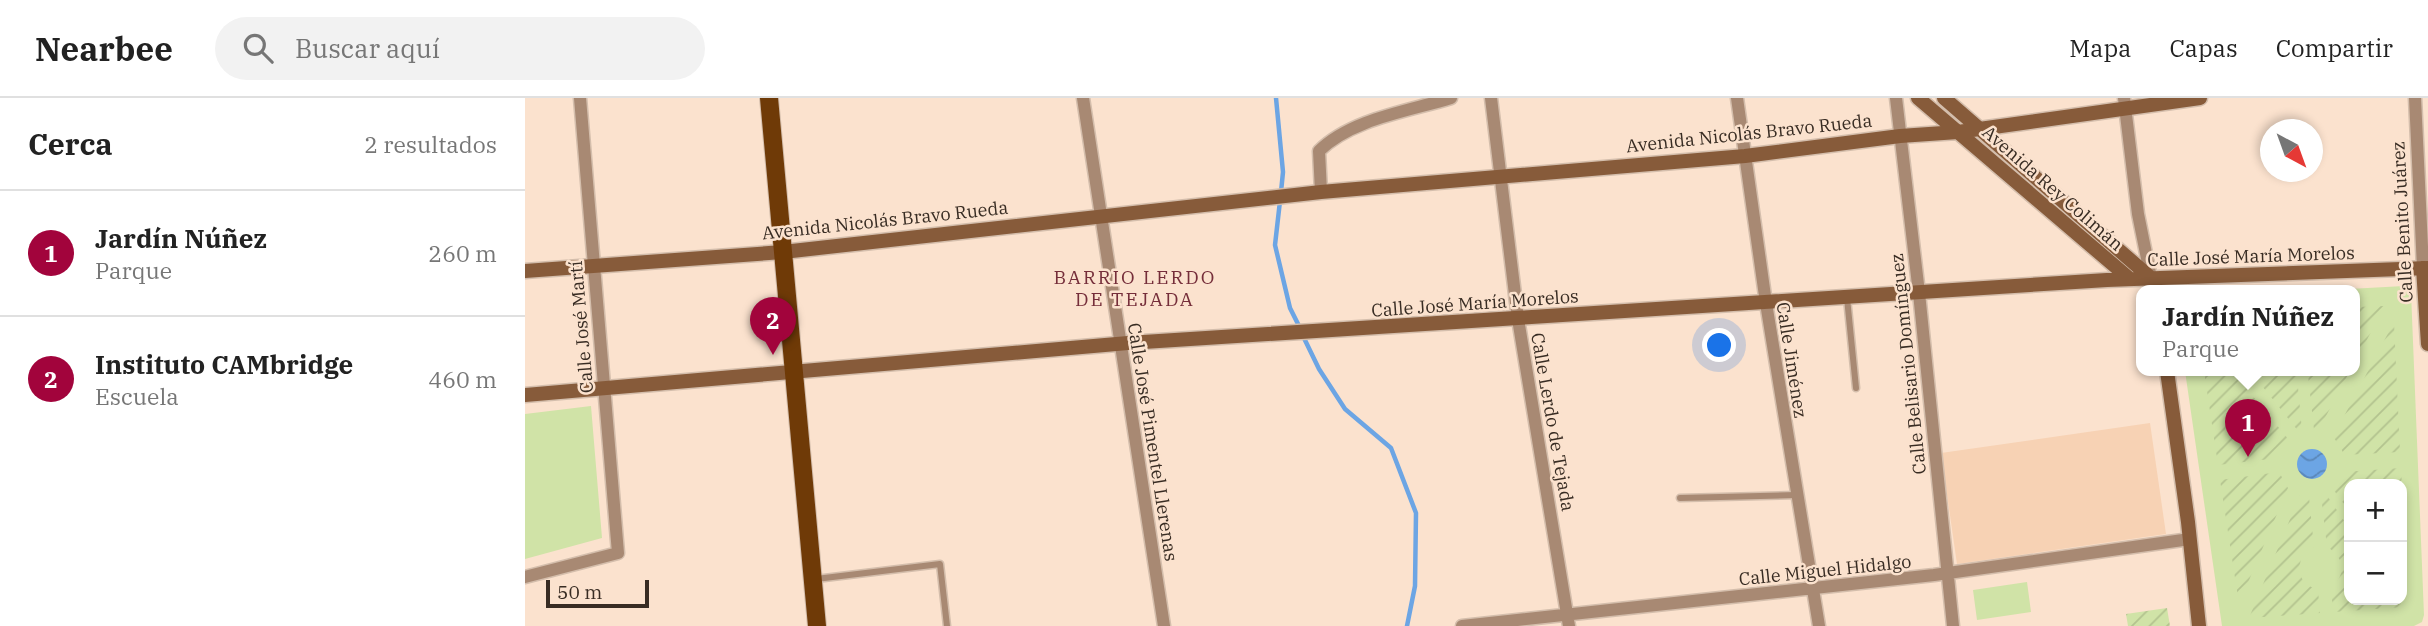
<!DOCTYPE html>
<html lang="es">
<head>
<meta charset="utf-8">
<style>
  :root { --surface:#fff; --page:#f2f2f2; --text:#222; --muted:#767676; --line:#e0e0e0; --accent:#a2043c }
  body { margin:0; font-family:"IBM Plex Serif",serif; background:var(--page); color:var(--text) }
  .controls { position:absolute; right:21px; bottom:21px; display:grid; overflow:hidden; border-radius:14px; box-shadow:0 4px 10px #0003 }
  .controls button { width:63px; height:63px; display:grid; place-items:center; padding:0; border:0; border-bottom:2px solid var(--line); background:var(--surface); color:var(--text); font:35px sans-serif }
  .compass { position:absolute; left:1735px; top:21px; width:63px; height:63px; border-radius:50%; background:var(--surface); box-shadow:0 4px 10px #0003; rotate:139deg }
  .scale { position:absolute; left:21px; bottom:18px; width:103px; box-sizing:border-box; padding-left:7px; border:4px solid #382c23; border-top:0; font-size:19px; line-height:24px; white-space:nowrap; color:#382c23; -webkit-text-stroke:5px #fbe2ce; paint-order:stroke }
  .you { position:absolute; left:1195px; top:248px; width:24px; height:24px; margin:-18px; border:5px solid #fff; border-radius:50%; background:#1a73e8; box-shadow:0 0 0 10px #1a73e833 }
  .badge { display:grid; place-items:center; width:46px; height:46px; border-radius:50%; background:var(--accent); color:#fff; font-size:23px; font-weight:700 }
  .pin { position:absolute; translate:-50% -58px; filter:drop-shadow(0 2px 4px #0008) }
  .pin::after { content:''; position:absolute; top:37px; width:24px; height:21px; background:inherit; clip-path:polygon(0 0,100% 0,50% 100%) }
  .popup { position:absolute; left:1611px; top:187px; width:224px; height:91px; box-sizing:border-box; display:grid; place-content:center; border-radius:14px; background:var(--surface); filter:drop-shadow(0 2px 5px #0005); font-size:23px; white-space:nowrap; color:var(--muted) }
  .popup b { font-size:26px; color:var(--text) }
  .popup::after { content:''; position:absolute; left:50%; top:100%; margin-left:-14px; border:14px solid transparent; border-top-color:var(--surface) }
  .list { margin:0; padding:0; list-style:none }
  h2 { display:flex; justify-content:space-between; align-items:center; height:91px; margin:0; padding:0 28px; font-size:30px }
  h2 small { font-size:23px; font-weight:400; color:var(--muted) }
  .list li { display:grid; grid-template-columns:46px 1fr auto; gap:21px; align-items:center; box-sizing:border-box; height:126px; padding:0 28px; border-top:2px solid var(--line) }
  .list b { display:block; font-size:26px; white-space:nowrap }
  .list p { margin:0; font-size:23px; white-space:nowrap; color:var(--muted) }
  .list em { font-size:23px; font-style:normal; color:var(--muted) }
  .icon { flex:none; width:38px; height:38px; fill:none; stroke:currentColor; stroke-width:2; stroke-linecap:round; stroke-linejoin:round }
  .map { position:relative; flex:none; width:1903px; height:528px; overflow:hidden }
  header { display:flex; align-items:center; gap:42px; box-sizing:border-box; height:98px; padding:0 35px; background:var(--surface); border-bottom:2px solid var(--line) }
  header strong { font-size:33px }
  nav { display:flex; gap:38px; margin-inline-start:auto; font-size:24px }
  .search { width:490px; height:63px; background:var(--page); display:flex; align-items:center; gap:18px; box-sizing:border-box; padding:0 24px; border-radius:38px; color:var(--muted); font-size:26px }
  main { display:flex }
  aside { flex:1; background:var(--surface) }
  .map>svg:first-child { display:block }
  .built { fill:#f7d2b4 }
  .park { fill:#d0e3a7; fill-rule:evenodd }
  .garden { fill:url(#garden-furrows) }
  .water { fill:url(#water-waves) }
  .lines { fill:none; stroke-linecap:round; stroke-linejoin:round }
  .stream { stroke:#6ca5e4; stroke-width:4.5 }
  .lane-casing { stroke:#d4beac; stroke-width:9 }
  .street-casing { stroke:#d4beac; stroke-width:15 }
  .secondary-casing { stroke:#d4beac; stroke-width:17 }
  .primary-casing { stroke:#d4beac; stroke-width:20 }
  .lane { stroke:#a88973; stroke-width:6 }
  .street { stroke:#a88973; stroke-width:12 }
  .secondary { stroke:#875b3a; stroke-width:14 }
  .primary { stroke:#6f3a07; stroke-width:18 }
  .labels { text-anchor:middle; dominant-baseline:central; stroke-width:5; stroke-linejoin:round; paint-order:stroke }
  .street-label { font-size:18px; fill:#382c23; stroke:#fbe2ce }
  .neighbourhood-label { font-size:19px; letter-spacing:2px; fill:#752e3a; stroke:#fbe2ce }
</style>
</head>
<body>
<header>
<strong>Nearbee</strong>
<div class="search"><svg class="icon" aria-label="search" viewBox="0 0 24 24"><circle cx="10" cy="10" r="6"/><path d="M15 15l6 6"/></svg>Buscar aquí</div>
<nav><a>Mapa</a><a>Capas</a><a>Compartir</a></nav>
</header>
<main>
<aside>
<h2>Cerca<small>2 resultados</small></h2>
<ul class="list">
<li><span class="badge">1</span><div><b>Jardín Núñez</b><p>Parque</p></div><em>260 m</em></li>
<li><span class="badge">2</span><div><b>Instituto CAMbridge</b><p>Escuela</p></div><em>460 m</em></li>
</ul>
</aside>
<div class="map">
<svg width="1903" height="528" viewBox="0 0 1903 528">
  <defs>
    <pattern id="garden-furrows" width="10" height="10" patternUnits="userSpaceOnUse" patternTransform="scale(1.75)"><rect width="10" height="10" fill="#d0e3a7"/><path d="M-1 1l2-2M0 10L10 0M9 11l2-2" fill="none" stroke="#b3c38f"/></pattern>
    <pattern id="water-waves" width="16" height="10" patternUnits="userSpaceOnUse" patternTransform="scale(1.75)"><rect width="16" height="10" fill="#6ca5e4"/><path d="M0 5q4-4 8 0t8 0" fill="none" stroke="#5a87b8"/></pattern>
  </defs>
  <rect width="100%" height="100%" fill="#fbe2ce"/>
  <path class="built" d="M 1625,325 L 1641,436 L 1432,466 L 1416,355 Z"/>
  <path class="park" d="M 1879,188 L 1886,194 L 1899,517 L 1897,524 L 1889,528 L 1697,528 L 1660,273 L 1830,273 L 1830,193 L 1787,193 ZM 1789,352 L 1798,375 L 1791,380 L 1779,353 ZM 1824,386 L 1877,386 L 1877,502 L 1824,502 Z
    M 66,308 L 77,440 L 0,461 L 0,316 Z
    M 1502,484 L 1506,514 L 1452,522 L 1448,492 Z"/>
  <path class="garden" d="M 1860,208 L 1830,264 L 1830,209 Z
    M 1869,224 L 1875,354 L 1819,357 L 1815,348 L 1808,339 Z
    M 1679,273 L 1707,273 L 1764,342 L 1758,348 L 1754,360 L 1693,367 Z
    M 1725,273 L 1761,273 L 1772,278 L 1777,333 L 1774,334 Z
    M 1788,273 L 1825,273 L 1793,333 L 1789,332 L 1783,277 Z
    M 1876,370 L 1882,484 L 1877,485 L 1877,386 L 1824,386 L 1824,413 L 1808,391 L 1816,382 L 1818,374 Z
    M 1754,374 L 1763,390 L 1714,506 L 1695,382 Z
    M 1801,396 L 1824,430 L 1824,502 L 1873,502 L 1878,509 L 1809,514 L 1805,490 C 1822,478 1820,459 1802,449 L 1796,397 Z
    M 1775,397 L 1784,399 L 1789,449 L 1777,458 L 1773,473 L 1780,486 L 1793,492 L 1795,515 L 1724,520 Z
    M 1642,510 L 1645,528 L 1603,528 L 1601,516 Z"/>
  <path class="water" d="M1772 366a15 15 0 1 1 30 0a15 15 0 1 1-30 0Z"/>
  <g class="lines">
    <path class="stream" d="M 751,0 L 758,74 L 756,94
      M 755,103 L 750,147 L 765,210 L 775,230
      M 778,238 L 794,271 L 820,311 L 866,350 L 891,415 L 890,488 L 882,528"/>
    <defs>
      <path id="lane" d="M 1322,200 L 1331,290
        M 1155,400 L 1271,397
        M 291,481 L 415,466 L 422,528"/>
      <path id="street" d="M 558,0 L 639,528
        M 966,0 L 993,221 L 1044,528
        M 1212,0 L 1241,205 L 1294,528
        M 1371,0 L 1394,195 L 1428,528
        M 1599,0 L 1613,116 L 1626,180
        M 1890,0 L 1898,170
        M 796,94 L 794,53 C 826,21 884,13 926,0
        M 0,479 L 93,455 L 55,0
        M 937,528 L 1409,477 L 1665,441"/>
      <path id="secondary" d="M 1393,0 L 1605,181
        M 1419,0 L 1626,180
        M 1898,170 L 1903,246
        M 0,173 L 258,154 L 796,94 L 1220,58 L 1375,38 L 1433,34 L 1675,0
        M 1642,273 L 1663,424 L 1674,528
        M 0,297 L 603,245 L 1582,182 L 1903,170"/>
      <path id="primary" d="M 244,0 L 292,528"/>
    </defs>
    <use href="#lane" class="lane-casing"/>
    <use href="#street" class="street-casing"/>
    <use href="#secondary" class="secondary-casing"/>
    <use href="#primary" class="primary-casing"/>
    <use href="#lane" class="lane"/>
    <use href="#street" class="street"/>
    <use href="#secondary" class="secondary"/>
    <use href="#primary" class="primary"/>
  </g>
  <g class="labels">
    <g class="street-label">
      <text transform="translate(1224 35) rotate(-6)">Avenida Nicolás Bravo Rueda</text>
      <text transform="translate(1528 90) rotate(41)">Avenida Rey Colimán</text>
      <text transform="translate(360 122) rotate(-6)">Avenida Nicolás Bravo Rueda</text>
      <text transform="translate(1877 124) rotate(-93)">Calle Benito Juárez</text>
      <text transform="translate(1726 158) rotate(-2)">Calle José María Morelos</text>
      <text transform="translate(950 205) rotate(-4)">Calle José María Morelos</text>
      <text transform="translate(56 229) rotate(-95)">Calle José Martí</text>
      <text transform="translate(1267 262) rotate(81)">Calle Jiménez</text>
      <text transform="translate(1383 266) rotate(-96)">Calle Belisario Domínguez</text>
      <text transform="translate(1028 324) rotate(80)">Calle Lerdo de Tejada</text>
      <text transform="translate(628 344) rotate(81)">Calle José Pimentel Llerenas</text>
      <text transform="translate(1300 472) rotate(-6)">Calle Miguel Hidalgo</text>
    </g>
    <g class="neighbourhood-label">
      <text x="610" y="179">BARRIO LERDO<tspan x="610" dy="22">DE TEJADA</tspan></text>
    </g>
  </g>
</svg>
<div class="controls">
<button>+</button>
<button>−</button>
</div>
<svg class="compass" viewBox="-18 -18 36 36"><path d="M0-13l5 13h-10z" fill="#e53935"/><path d="M0 13l5-13h-10z" fill="#767676"/></svg>
<div class="scale">50 m</div>
<div class="you"></div>
<div class="pin badge" style="left:1723px;top:359px">1</div>
<div class="popup"><b>Jardín Núñez</b>Parque</div>
<div class="pin badge" style="left:248px;top:257px">2</div>
</div>
</main>
</body>
</html>
